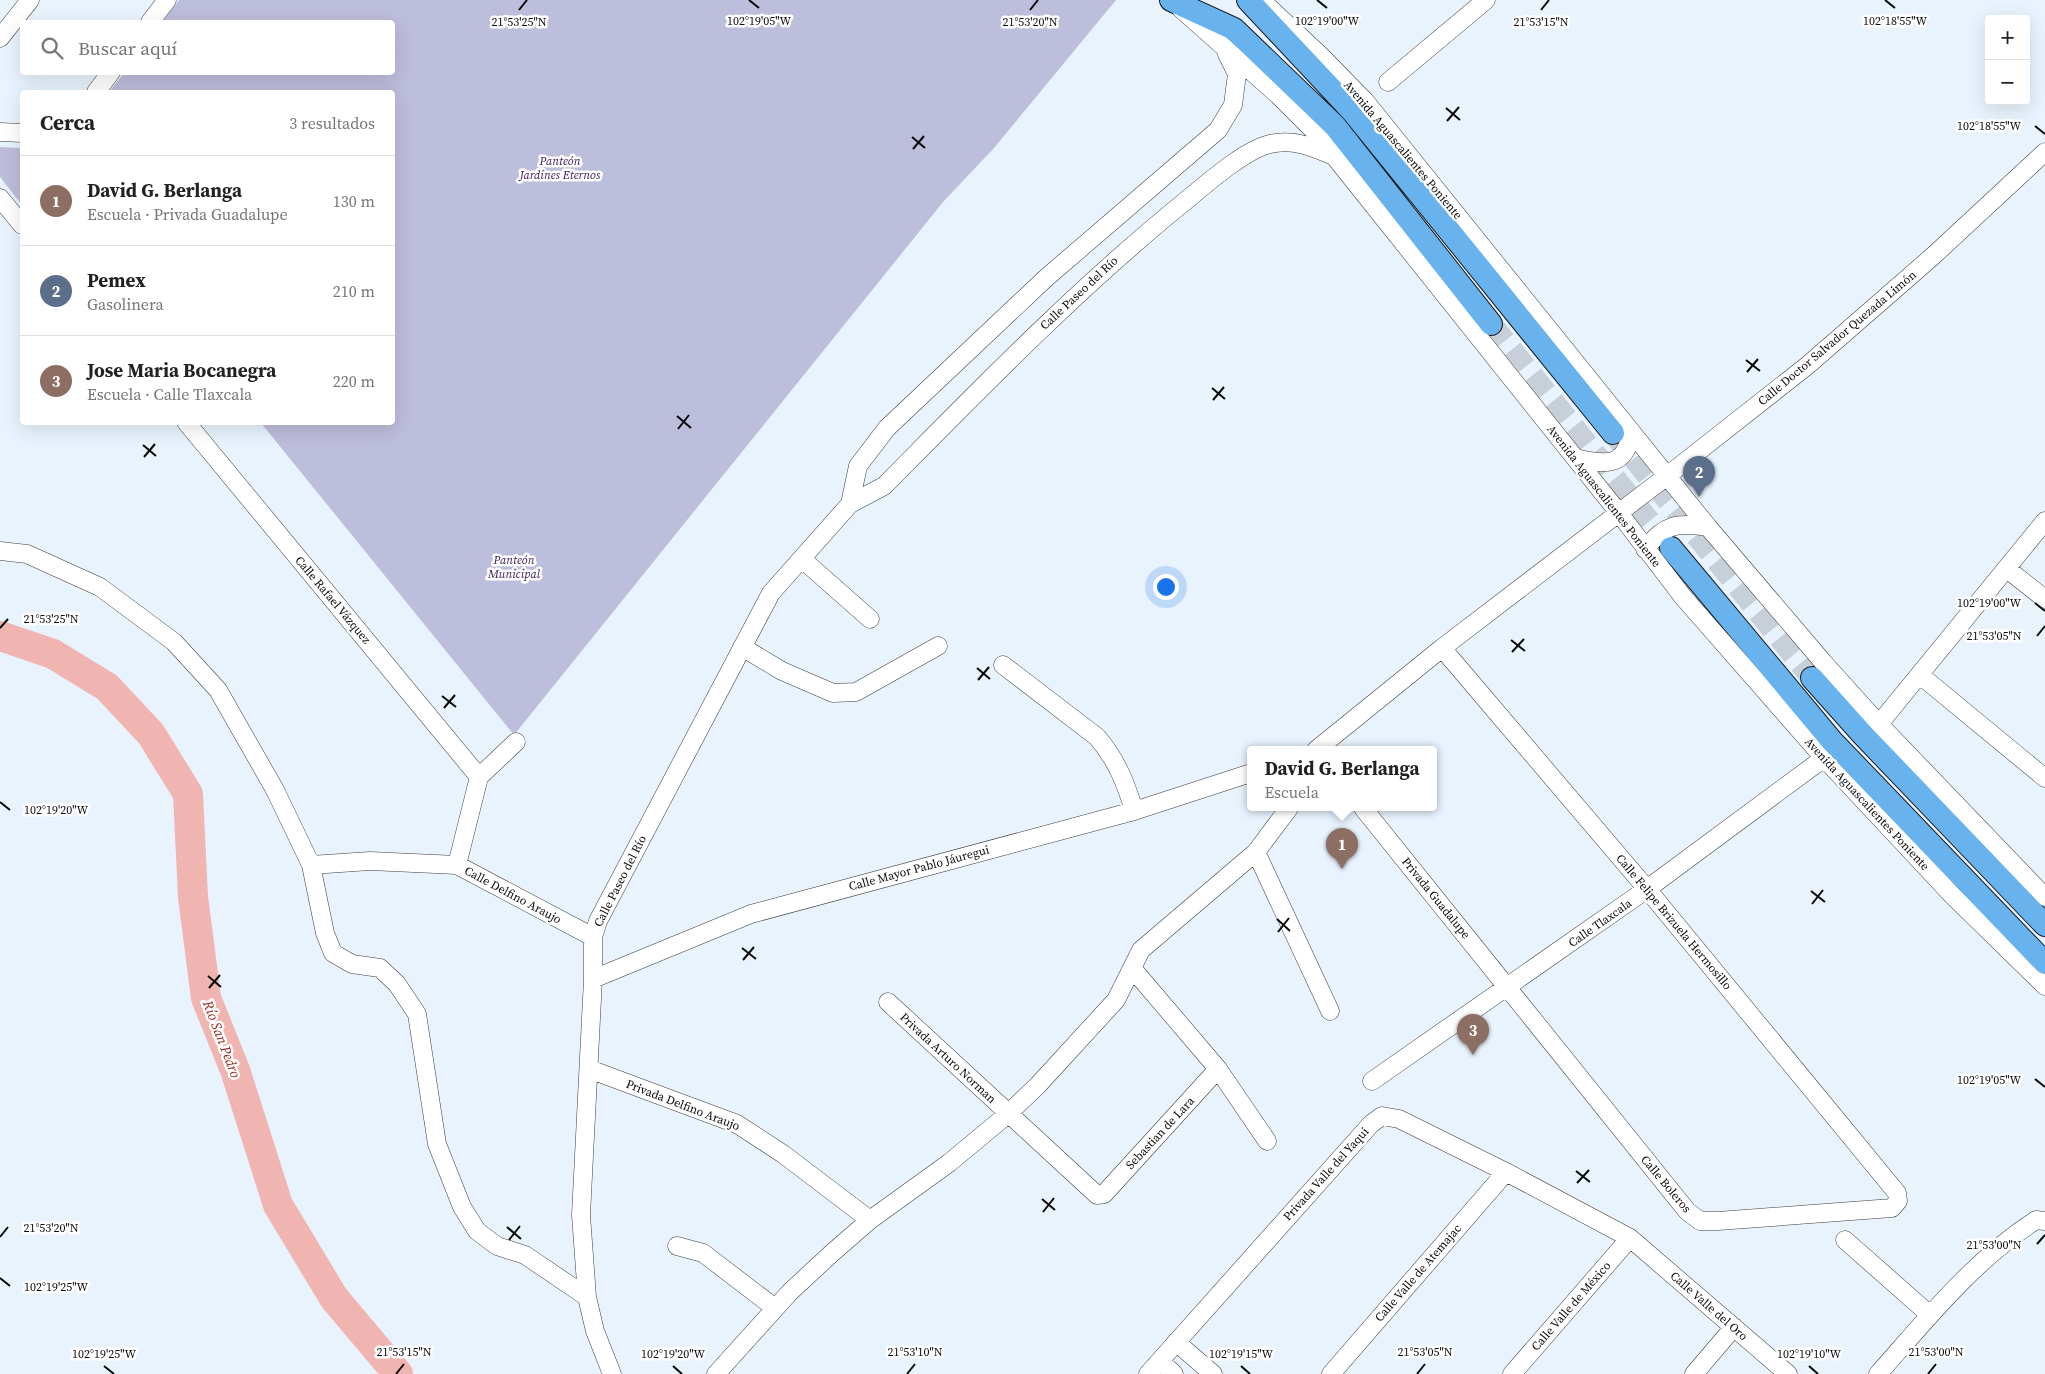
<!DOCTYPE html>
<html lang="es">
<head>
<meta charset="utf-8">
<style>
  :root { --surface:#fff; --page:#f2f2f2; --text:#222; --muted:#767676; --line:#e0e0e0; --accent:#27614c }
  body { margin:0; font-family:"Source Serif 4",serif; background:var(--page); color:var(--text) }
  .controls { position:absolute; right:15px; top:15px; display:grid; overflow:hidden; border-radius:5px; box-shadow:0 5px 20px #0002 }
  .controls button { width:45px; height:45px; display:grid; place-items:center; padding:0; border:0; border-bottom:1px solid var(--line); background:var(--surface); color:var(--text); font:25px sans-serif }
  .you { position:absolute; left:1165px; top:586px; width:18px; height:18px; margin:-12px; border:4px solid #fff; border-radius:50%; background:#1a73e8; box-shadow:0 0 0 8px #1a73e833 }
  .badge { display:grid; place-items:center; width:32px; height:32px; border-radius:50%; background:var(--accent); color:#fff; font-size:16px; font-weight:700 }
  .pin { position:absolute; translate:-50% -41px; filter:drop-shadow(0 1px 2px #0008) }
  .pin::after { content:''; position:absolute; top:26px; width:18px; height:15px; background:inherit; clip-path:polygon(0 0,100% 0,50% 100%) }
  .popup { position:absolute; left:1247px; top:746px; width:190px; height:65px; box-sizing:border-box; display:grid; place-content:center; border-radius:5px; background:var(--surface); filter:drop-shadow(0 1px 4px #0005); font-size:16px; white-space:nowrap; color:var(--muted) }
  .popup b { font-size:19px; color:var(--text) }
  .popup::after { content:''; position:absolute; left:50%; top:100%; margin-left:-10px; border:10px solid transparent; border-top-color:var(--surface) }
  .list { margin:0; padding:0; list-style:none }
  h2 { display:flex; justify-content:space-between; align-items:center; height:65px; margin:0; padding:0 20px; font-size:21px }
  h2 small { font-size:16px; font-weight:400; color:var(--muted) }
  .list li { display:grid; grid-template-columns:32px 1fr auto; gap:15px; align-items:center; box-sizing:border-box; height:90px; padding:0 20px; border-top:1px solid var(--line) }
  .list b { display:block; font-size:19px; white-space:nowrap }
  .list p { margin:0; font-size:16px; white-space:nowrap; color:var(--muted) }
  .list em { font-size:16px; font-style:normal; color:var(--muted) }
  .icon { flex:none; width:28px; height:28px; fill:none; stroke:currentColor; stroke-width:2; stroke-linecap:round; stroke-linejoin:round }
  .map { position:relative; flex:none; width:2045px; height:1374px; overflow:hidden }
  .search { position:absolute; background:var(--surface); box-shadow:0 5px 20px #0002; left:20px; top:20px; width:375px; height:55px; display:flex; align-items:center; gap:12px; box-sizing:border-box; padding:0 18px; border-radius:5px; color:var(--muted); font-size:19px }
  .panel { position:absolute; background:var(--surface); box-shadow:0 5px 20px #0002; left:20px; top:90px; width:375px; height:335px; border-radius:5px }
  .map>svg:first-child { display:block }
  .cemetery { fill:#bdbddc }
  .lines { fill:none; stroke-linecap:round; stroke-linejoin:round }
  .river { stroke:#f1b5b1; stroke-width:30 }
  .major-tunnel { stroke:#c7d0d9; stroke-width:22; stroke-dasharray:22 11; stroke-linecap:butt }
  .minor-casing { stroke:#3d3d3d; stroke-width:19 }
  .major-casing { stroke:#1b1b1b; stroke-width:24 }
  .minor { stroke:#fff; stroke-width:18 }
  .major { stroke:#68b3ee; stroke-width:22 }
  .ticks { fill:none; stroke:#0a0a0a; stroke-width:2 }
  .labels { text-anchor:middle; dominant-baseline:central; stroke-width:5; stroke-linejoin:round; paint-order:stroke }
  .street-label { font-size:12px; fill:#0a0a0a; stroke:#fff }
  .park-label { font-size:12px; font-style:italic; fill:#3c205b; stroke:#fff }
  .water-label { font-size:14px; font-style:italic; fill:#912b1e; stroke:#fff }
  .ticks-label { font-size:12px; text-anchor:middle; fill:#0a0a0a; stroke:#fff; stroke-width:5; stroke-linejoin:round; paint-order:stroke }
</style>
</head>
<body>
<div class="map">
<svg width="2045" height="1374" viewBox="0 0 2045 1374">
  <rect width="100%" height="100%" fill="#e8f3fd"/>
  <path class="cemetery" d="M 179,0 L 1116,0 L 994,148 L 943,202 L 514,735 L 261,423 L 392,422 L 392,92 L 109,92 L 124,73 L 392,72 L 392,22 L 162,22 Z
    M 0,147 L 22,148 L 22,205 L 0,177 Z"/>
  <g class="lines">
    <path class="river" d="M 0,636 L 53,654 L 107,687 L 151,734 L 188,794 L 193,897 L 206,998 L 235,1070 L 278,1205 L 334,1298 L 398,1374"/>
    <path class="major-tunnel" d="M 1491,324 L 1671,548
      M 1613,433 L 1812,678"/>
    <defs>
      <path id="minor" d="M 1261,0 L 1320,55 L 1365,101 L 1708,527 L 1823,662 L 1879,724 L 2045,897
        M 1181,9 L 1278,95 L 1314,131 L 1619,513 L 1683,597 L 1824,758 L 1953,896 L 2045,986
        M 150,22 L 167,0
        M 0,38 L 30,0
        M 1388,82 L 1486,0
        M 96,92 L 111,72
        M 0,132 L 22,133
        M 0,198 L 22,225
        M 186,422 L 479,777
        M 1575,458 C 1605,465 1627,468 1631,431
        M 850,504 L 858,466 L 887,428 L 1046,278 L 1218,130 L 1233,105 L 1237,74 L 1227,54
        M 1645,549 C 1665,524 1677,522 1708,527
        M 0,551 L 27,554 L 100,587 L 174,642 L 218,690 L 275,790 L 311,865 L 325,933 L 333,953 L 352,964 L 380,968 L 397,984 L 417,1014 L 437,1144 L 462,1207 L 477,1231 L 497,1246 L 525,1255 L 587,1297
        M 802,559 L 870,619
        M 2007,569 L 2045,599
        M 742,647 L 782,671 L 833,693 L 856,692 L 938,646
        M 1003,665 L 1097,737 C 1116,759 1126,783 1134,811
        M 1920,675 L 2045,778
        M 1879,724 L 2045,521
        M 1316,750 L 1442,648 L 1667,476 L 1808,365 L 1933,256 L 2045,152
        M 479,777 L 516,742
        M 1363,808 L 1687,1211 L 1700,1221 L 1718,1221 L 1892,1208 L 1898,1201 L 1897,1193 L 1647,889 L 1442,648
        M 1256,852 L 1330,1011
        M 311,865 L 370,861 L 457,865 L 593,937
        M 457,865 L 479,777
        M 1132,968 L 1218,1069 L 1267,1141
        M 593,979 L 751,914 L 1134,811 L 1251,773
        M 888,1002 L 1097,1195 L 1104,1194 L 1218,1069
        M 589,1069 L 737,1124 L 783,1154 L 870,1220
        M 1372,1081 L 1647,889 L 1824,758
        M 1845,1240 L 1930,1315
        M 677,1246 L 703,1253 L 775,1308
        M 1176,1342 L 1213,1374
        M 1160,1361 L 1174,1374
        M 612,1374 L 595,1331 L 587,1297 L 581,1215 L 593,979 L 593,937 L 598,921 L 771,593 L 850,504 L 884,486 C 981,388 1076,290 1183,203 C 1205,185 1244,150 1270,144 C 1294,138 1315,148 1336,157
        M 716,1374 L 790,1292 L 832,1253 L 870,1220 L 949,1163 L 1008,1114 L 1038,1085 L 1116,1000 L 1141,950 L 1256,852 L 1289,808
        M 1148,1374 L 1371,1124 L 1382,1116 L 1399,1119 L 1506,1172 L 1630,1238 L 1788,1374
        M 1331,1374 L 1506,1172
        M 1512,1374 L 1630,1238
        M 1694,1374 L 1734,1327
        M 1878,1374 C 1927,1319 1974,1260 2036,1220 L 2045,1221"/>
      <path id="major" d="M 1171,0 L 1234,29 L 1335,126 L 1491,324
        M 1248,0 L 1353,112 L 1613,433
        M 1671,548 L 1832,741 L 2045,963
        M 1812,678 L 1863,735 L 2045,925"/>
    </defs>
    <use href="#minor" class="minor-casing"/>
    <use href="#major" class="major-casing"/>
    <use href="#minor" class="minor"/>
    <use href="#major" class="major"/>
  </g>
  <path class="ticks" d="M 749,0 L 759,8M 1317,0 L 1327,8M 1885,0 L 1895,8M 519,10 L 527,0M 1030,10 L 1038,0M 1541,10 L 1549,0M 1446,108 L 1460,120M 1447,121 L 1459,107M 2035,126 L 2045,134M 912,137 L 925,148M 913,149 L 924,136M 1746,360 L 1760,371M 1747,372 L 1758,359M 1212,388 L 1225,399M 1213,400 L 1224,387M 677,416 L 691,428M 678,429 L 689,415M 143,445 L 156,456M 144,457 L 155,444M 2035,603 L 2045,611M 0,628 L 8,619M 2037,636 L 2045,626M 1511,640 L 1525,651M 1512,652 L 1524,639M 977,668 L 990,679M 978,680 L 989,667M 442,696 L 456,707M 444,708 L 455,695M 0,802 L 10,810M 1811,891 L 1825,902M 1812,904 L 1823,890M 1277,919 L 1290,931M 1278,932 L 1289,918M 742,948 L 756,959M 743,960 L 754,947M 208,976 L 221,987M 209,988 L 220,975M 2035,1079 L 2045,1087M 1576,1171 L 1590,1182M 1577,1183 L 1589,1170M 1042,1199 L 1055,1210M 1043,1212 L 1054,1198M 507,1227 L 521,1239M 0,1237 L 8,1227M 509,1240 L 520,1226M 2037,1244 L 2045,1235M 0,1278 L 10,1286M 104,1366 L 114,1374M 673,1366 L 682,1374M 1241,1366 L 1250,1374M 1809,1366 L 1818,1374M 396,1374 L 404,1364M 907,1374 L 915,1364M 1417,1374 L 1425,1364M 1928,1374 L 1936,1364"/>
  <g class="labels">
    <g class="street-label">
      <text transform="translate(1403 150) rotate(50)">Avenida Aguascalientes Poniente</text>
      <text transform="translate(1079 293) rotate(-43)">Calle Paseo del Río</text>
      <text transform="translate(1837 338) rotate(-40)">Calle Doctor Salvador Quezada Limón</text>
      <text transform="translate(1604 496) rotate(52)">Avenida Aguascalientes Poniente</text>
      <text transform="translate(333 600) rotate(50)">Calle Rafael Vázquez</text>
      <text transform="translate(1867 804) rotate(47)">Avenida Aguascalientes Poniente</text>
      <text transform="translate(919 868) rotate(-15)">Calle Mayor Pablo Jáuregui</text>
      <text transform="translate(620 881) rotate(-63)">Calle Paseo del Río</text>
      <text transform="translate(513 895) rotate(28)">Calle Delfino Araujo</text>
      <text transform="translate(1436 898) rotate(51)">Privada Guadalupe</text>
      <text transform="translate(1674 922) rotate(50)">Calle Felipe Brizuela Hermosillo</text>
      <text transform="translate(1600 923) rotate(-35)">Calle Tlaxcala</text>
      <text transform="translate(948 1058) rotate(43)">Privada Arturo Norman</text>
      <text transform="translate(683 1105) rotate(21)">Privada Delfino Araujo</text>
      <text transform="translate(1160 1133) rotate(-47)">Sebastian de Lara</text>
      <text transform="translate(1326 1174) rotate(-48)">Privada Valle del Yaqui</text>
      <text transform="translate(1666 1184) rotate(50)">Calle Boleros</text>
      <text transform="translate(1418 1273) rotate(-49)">Calle Valle de Atemajac</text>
      <text transform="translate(1571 1306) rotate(-49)">Calle Valle de México</text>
      <text transform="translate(1709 1306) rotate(41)">Calle Valle del Oro</text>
    </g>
    <g class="park-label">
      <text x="560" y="161">Panteón<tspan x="560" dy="14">Jardines Eternos</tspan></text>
      <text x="514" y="560">Panteón<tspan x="514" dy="14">Municipal</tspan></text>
    </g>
    <g class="water-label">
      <text transform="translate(222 1039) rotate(69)">Río San Pedro</text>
    </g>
  </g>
  <g class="ticks-label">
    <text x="759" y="25">102°19'05"W</text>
    <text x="1327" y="25">102°19'00"W</text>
    <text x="1895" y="25">102°18'55"W</text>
    <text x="519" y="26">21°53'25"N</text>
    <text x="1030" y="26">21°53'20"N</text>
    <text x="1541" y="26">21°53'15"N</text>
    <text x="1989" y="130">102°18'55"W</text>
    <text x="1989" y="607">102°19'00"W</text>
    <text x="51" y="623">21°53'25"N</text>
    <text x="1994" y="640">21°53'05"N</text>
    <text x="56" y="814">102°19'20"W</text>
    <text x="1989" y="1084">102°19'05"W</text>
    <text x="51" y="1232">21°53'20"N</text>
    <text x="1994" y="1249">21°53'00"N</text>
    <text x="56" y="1291">102°19'25"W</text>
    <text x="404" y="1356">21°53'15"N</text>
    <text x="915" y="1356">21°53'10"N</text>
    <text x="1425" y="1356">21°53'05"N</text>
    <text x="1936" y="1356">21°53'00"N</text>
    <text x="104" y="1358">102°19'25"W</text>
    <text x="673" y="1358">102°19'20"W</text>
    <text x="1241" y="1358">102°19'15"W</text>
    <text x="1809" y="1358">102°19'10"W</text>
  </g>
</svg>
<div class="controls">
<button>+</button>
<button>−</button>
</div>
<div class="you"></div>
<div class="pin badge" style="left:1342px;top:869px;background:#8d6e63">1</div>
<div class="popup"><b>David G. Berlanga</b>Escuela</div>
<div class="pin badge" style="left:1699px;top:497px;background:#5c6f8a">2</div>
<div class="pin badge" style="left:1473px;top:1055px;background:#8d6e63">3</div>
<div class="search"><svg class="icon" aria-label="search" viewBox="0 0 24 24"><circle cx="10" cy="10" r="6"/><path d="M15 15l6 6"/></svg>Buscar aquí</div>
<section class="panel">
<h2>Cerca<small>3 resultados</small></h2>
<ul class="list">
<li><span class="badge" style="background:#8d6e63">1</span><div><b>David G. Berlanga</b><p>Escuela · Privada Guadalupe</p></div><em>130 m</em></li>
<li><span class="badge" style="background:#5c6f8a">2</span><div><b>Pemex</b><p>Gasolinera</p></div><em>210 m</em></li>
<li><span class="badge" style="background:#8d6e63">3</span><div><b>Jose Maria Bocanegra</b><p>Escuela · Calle Tlaxcala</p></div><em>220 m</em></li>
</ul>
</section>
</div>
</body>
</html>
